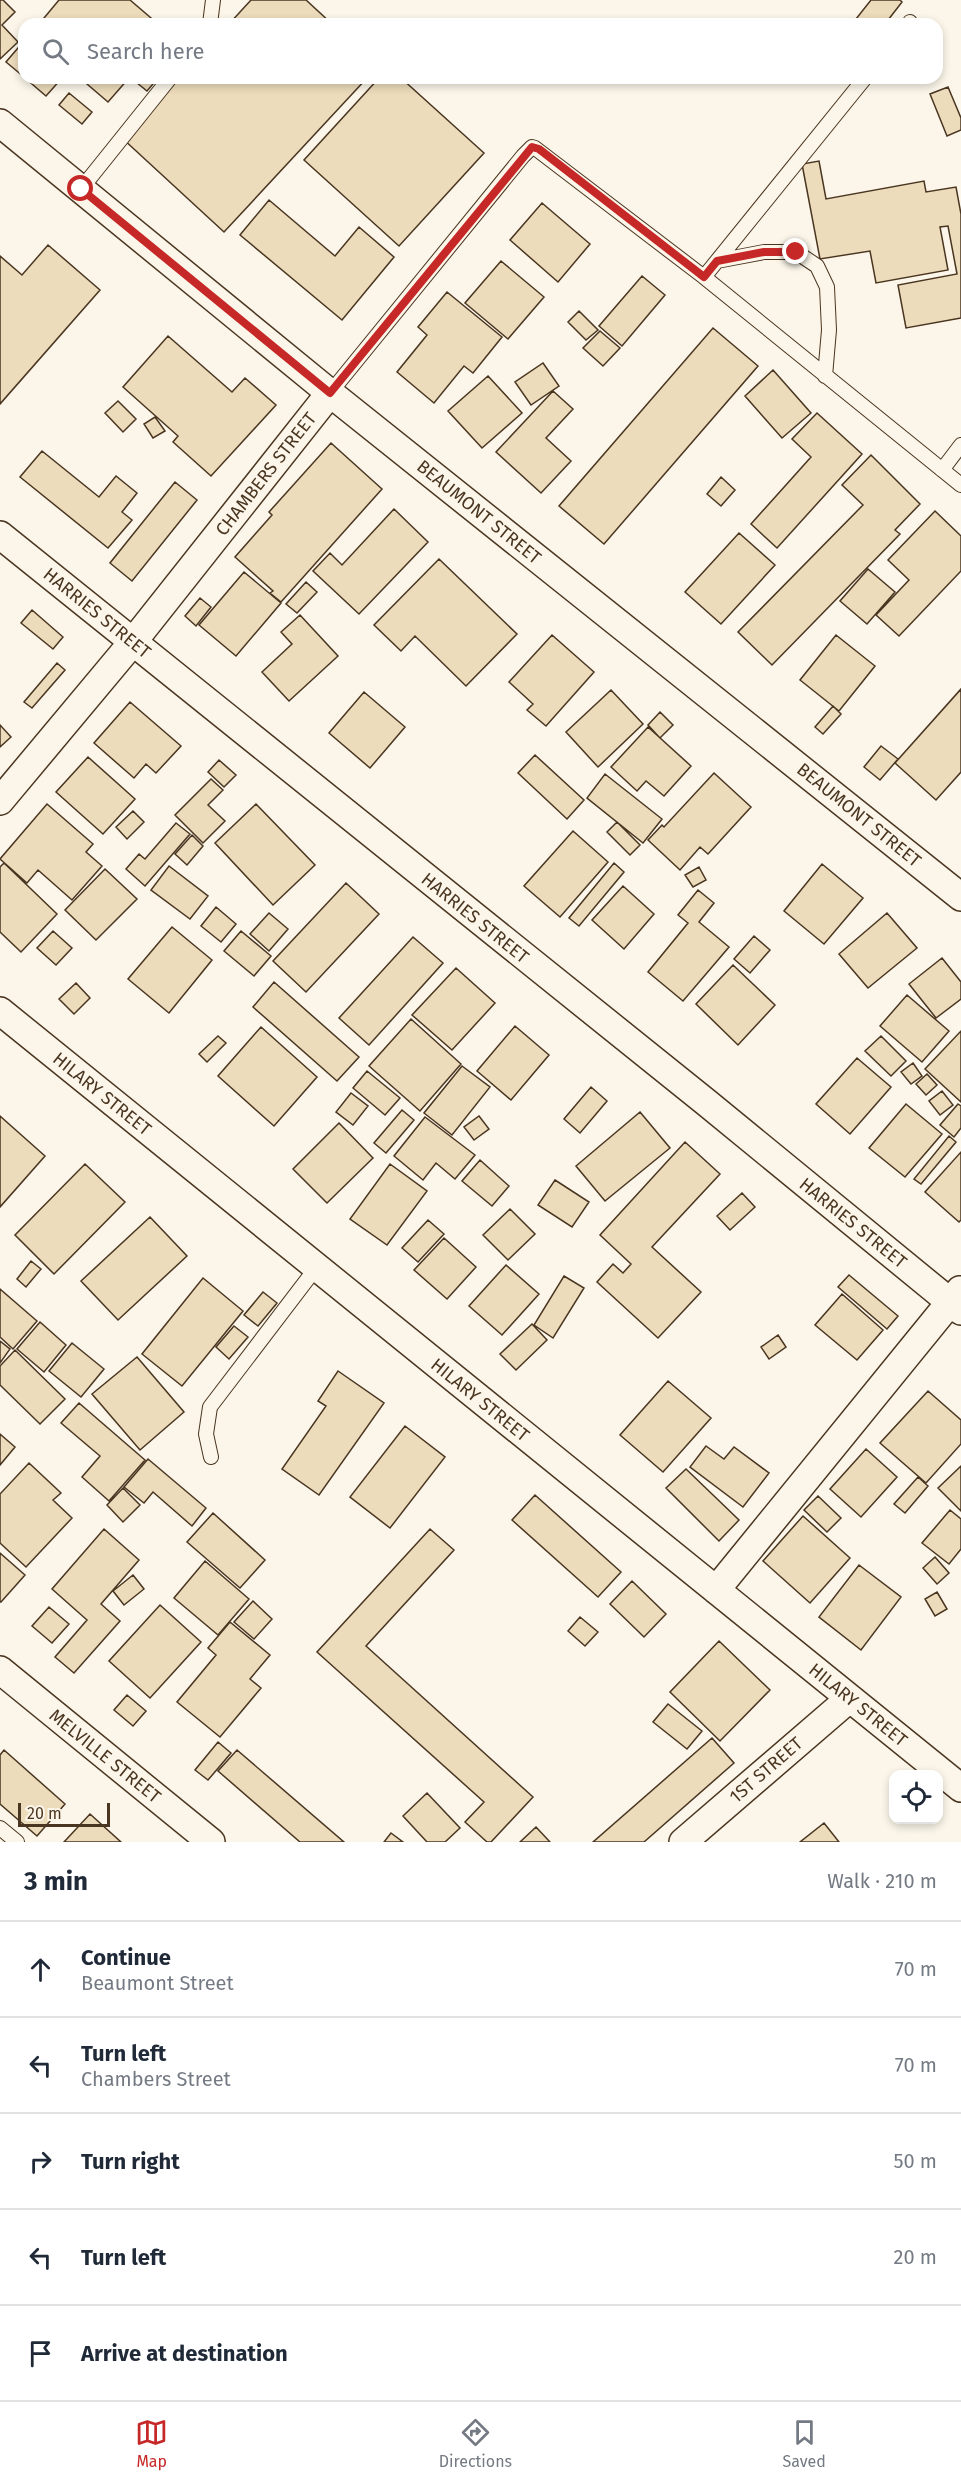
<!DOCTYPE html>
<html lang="en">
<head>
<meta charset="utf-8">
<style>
  :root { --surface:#fff; --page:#f2f2f3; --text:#1f2937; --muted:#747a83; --line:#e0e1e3; --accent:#c62828 }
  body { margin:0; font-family:"Fira Sans",sans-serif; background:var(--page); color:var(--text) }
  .controls { position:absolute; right:18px; bottom:18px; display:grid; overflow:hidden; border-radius:12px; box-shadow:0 3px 9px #0003 }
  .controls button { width:54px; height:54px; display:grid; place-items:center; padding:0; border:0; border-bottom:2px solid var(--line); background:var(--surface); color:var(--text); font:30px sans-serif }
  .scale { position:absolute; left:18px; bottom:15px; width:92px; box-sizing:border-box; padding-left:6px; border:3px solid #4a3520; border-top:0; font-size:16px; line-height:21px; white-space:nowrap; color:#4a3520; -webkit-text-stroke:4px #fbf6e9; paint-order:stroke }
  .stop { position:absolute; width:18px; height:18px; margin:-14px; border:4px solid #c62828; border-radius:50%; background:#fff }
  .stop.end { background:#c62828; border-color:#fff; box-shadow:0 2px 6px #0008 }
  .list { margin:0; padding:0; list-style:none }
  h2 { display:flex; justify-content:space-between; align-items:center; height:78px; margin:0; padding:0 24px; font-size:26px }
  h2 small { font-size:20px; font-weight:400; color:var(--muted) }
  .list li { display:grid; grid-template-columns:39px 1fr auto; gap:18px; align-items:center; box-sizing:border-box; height:96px; padding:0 24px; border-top:2px solid var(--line) }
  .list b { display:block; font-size:22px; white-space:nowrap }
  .list p { margin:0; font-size:20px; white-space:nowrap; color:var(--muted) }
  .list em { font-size:20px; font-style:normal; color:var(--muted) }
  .icon { flex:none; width:33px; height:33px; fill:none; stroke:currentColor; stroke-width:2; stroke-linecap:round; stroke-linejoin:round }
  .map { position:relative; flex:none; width:961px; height:1842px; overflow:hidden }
  .search { position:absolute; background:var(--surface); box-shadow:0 3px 9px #0003; left:18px; right:18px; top:18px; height:66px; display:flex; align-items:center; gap:15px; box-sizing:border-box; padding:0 21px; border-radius:18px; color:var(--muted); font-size:22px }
  .sheet { height:558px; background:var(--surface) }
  nav { display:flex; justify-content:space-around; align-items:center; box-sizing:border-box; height:84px; border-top:2px solid var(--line); background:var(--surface); font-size:16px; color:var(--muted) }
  nav a { display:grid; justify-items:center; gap:3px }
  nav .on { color:var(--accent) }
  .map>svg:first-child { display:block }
  .building { fill:#ecdcbc; stroke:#4a3520; stroke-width:1.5 }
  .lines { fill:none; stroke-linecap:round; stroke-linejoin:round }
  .lane-casing { stroke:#4a3520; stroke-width:16 }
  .street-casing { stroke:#4a3520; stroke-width:30 }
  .lane { stroke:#fbf6e9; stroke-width:14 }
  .street { stroke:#fbf6e9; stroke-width:27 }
  .route { stroke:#c62828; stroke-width:8 }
  .labels { text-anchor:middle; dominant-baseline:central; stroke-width:4.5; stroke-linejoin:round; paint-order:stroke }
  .street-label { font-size:18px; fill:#4a3520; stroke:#fbf6e9 }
</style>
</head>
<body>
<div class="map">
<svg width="961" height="1842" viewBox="0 0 961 1842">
  <rect width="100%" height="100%" fill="#fbf6e9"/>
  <path class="building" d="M 0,0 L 3,0 L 15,12 L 2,25 L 18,42 L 0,59 Z
    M 59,0 L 130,0 L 158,24 L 39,24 Z
    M 251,0 L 306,0 L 332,24 L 229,24 Z
    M 871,0 L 900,0 L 902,2 L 885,24 L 852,24 Z
    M 24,41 L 24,77 L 6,62 Z
    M 25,78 L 62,78 L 46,96 Z
    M 80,78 L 129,78 L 108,102 Z
    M 131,78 L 158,78 L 147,91 Z
    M 178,78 L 367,78 L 224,232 L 122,138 Z
    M 379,78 L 401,78 L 484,153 L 399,246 L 304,160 Z
    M 948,87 L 961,118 L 961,130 L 947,136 L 930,94 Z
    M 69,93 L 92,112 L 82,124 L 59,105 Z
    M 819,161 L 826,199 L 924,181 L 926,192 L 956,187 L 961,214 L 961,318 L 906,328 L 898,285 L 957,274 L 948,226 L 940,227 L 948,270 L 876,283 L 870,251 L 820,259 L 802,164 Z
    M 269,200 L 335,256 L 359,227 L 394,257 L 342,320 L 240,235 Z
    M 542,203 L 590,244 L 558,282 L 510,240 Z
    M 48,245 L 100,290 L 0,404 L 0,256 L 22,275 Z
    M 501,261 L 544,297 L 508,339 L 465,303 Z
    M 642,276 L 665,295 L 622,346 L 599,326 Z
    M 447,292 L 502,337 L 473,373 L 464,366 L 434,403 L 397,372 L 427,335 L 418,327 Z
    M 579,311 L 598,330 L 586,340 L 568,322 Z
    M 713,328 L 758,366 L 604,544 L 559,506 Z
    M 600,331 L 620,348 L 603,366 L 583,348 Z
    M 168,336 L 232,392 L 245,378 L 276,405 L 211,476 L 173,442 L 178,436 L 123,387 Z
    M 543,363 L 559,386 L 531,405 L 515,382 Z
    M 773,370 L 811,413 L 782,438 L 745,396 Z
    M 488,376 L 522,413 L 482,448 L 448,411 Z
    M 553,391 L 573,409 L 546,438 L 571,461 L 541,493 L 496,452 Z
    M 118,401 L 136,419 L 123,432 L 105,413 Z
    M 817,413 L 862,454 L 777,548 L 751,524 L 811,457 L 792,439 Z
    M 155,417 L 165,431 L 153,438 L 144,424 Z
    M 331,443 L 382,489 L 281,602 L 270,593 L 273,591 L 235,557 L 272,515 L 269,512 Z
    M 42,451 L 99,497 L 116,476 L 137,493 L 122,512 L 132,520 L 108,548 L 20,477 Z
    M 871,455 L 920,504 L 895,530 L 900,534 L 772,665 L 738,632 L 863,505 L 842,485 Z
    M 721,477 L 735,490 L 721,506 L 707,494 Z
    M 175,482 L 197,500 L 132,581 L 110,563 Z
    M 394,509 L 428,542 L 359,614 L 313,571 L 330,553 L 342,565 Z
    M 935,511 L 961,536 L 961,571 L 899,636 L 876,615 L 909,580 L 888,560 Z
    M 739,533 L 775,565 L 721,624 L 685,592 Z
    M 439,559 L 517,634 L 466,686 L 415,636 L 401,651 L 374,625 Z
    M 868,569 L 895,592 L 867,624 L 840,601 Z
    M 244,572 L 281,603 L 236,656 L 199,625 Z
    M 306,582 L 317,592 L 297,613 L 286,604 Z
    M 200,598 L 211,607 L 196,626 L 185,616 Z
    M 32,610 L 63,637 L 53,649 L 21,623 Z
    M 300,615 L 338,656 L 289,701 L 262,672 L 292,644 L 281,632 Z
    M 552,635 L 594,672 L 546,726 L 527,710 L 533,704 L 509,682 Z
    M 836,635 L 875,666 L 839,711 L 800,680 Z
    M 57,663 L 65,670 L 32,708 L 24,702 Z
    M 961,689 L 961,772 L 936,800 L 895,763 Z
    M 611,690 L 643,724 L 598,767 L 566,732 Z
    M 364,692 L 405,727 L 370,768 L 329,733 Z
    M 130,702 L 181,746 L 156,773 L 146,764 L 134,778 L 94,743 Z
    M 833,706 L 841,714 L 823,734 L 815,727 Z
    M 660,712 L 673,725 L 660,738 L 648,725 Z
    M 0,725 L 11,737 L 0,747 Z
    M 648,727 L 691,766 L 664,796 L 646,781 L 637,791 L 611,767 Z
    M 881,746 L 898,759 L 880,780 L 864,767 Z
    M 535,755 L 584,800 L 567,819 L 518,773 Z
    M 88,757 L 135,799 L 103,834 L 56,792 Z
    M 219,760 L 236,775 L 224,787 L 208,772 Z
    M 714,773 L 751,807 L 708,854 L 700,847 L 680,870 L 648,840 L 662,825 L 664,827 Z
    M 605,774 L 662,819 L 643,843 L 587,798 Z
    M 211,779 L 223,790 L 208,805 L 225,821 L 203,843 L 175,815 Z
    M 47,804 L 93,844 L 86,852 L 102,866 L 72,900 L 38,870 L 27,883 L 0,859 Z
    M 256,804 L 315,865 L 273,905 L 215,843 Z
    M 133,811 L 144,822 L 127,839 L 116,827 Z
    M 617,822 L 640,845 L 630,855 L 607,832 Z
    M 176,823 L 190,834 L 145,886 L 126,869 L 139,854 L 145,859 Z
    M 573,831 L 608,862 L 560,917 L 524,886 Z
    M 192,835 L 203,846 L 187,865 L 175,854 Z
    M 4,863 L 57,914 L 21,952 L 0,932 L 0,867 Z
    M 614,863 L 624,872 L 579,926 L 569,918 Z
    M 822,864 L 863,898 L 824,944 L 784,911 Z
    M 169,866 L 208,896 L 190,919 L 151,890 Z
    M 699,867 L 706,880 L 693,887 L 685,875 Z
    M 105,869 L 137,899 L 96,940 L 65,910 Z
    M 346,883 L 379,914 L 306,992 L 273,961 Z
    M 623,886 L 654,914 L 624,949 L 592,920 Z
    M 698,890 L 714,903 L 699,922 L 729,947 L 683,1001 L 648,972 L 688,923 L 678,915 Z
    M 216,907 L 236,924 L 221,942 L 201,926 Z
    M 269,913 L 288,929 L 269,951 L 250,934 Z
    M 887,913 L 917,948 L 868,988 L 839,954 Z
    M 172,927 L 212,960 L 169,1013 L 128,979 Z
    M 53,931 L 72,948 L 56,965 L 37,948 Z
    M 241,931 L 271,956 L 254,976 L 224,951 Z
    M 754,936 L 770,950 L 750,973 L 734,959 Z
    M 413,937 L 443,963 L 369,1045 L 339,1018 Z
    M 942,958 L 961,982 L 961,999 L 936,1018 L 909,984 Z
    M 733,965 L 775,1005 L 738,1045 L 696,1004 Z
    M 456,968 L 495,1003 L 452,1050 L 412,1015 Z
    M 274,982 L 359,1057 L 337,1081 L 253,1007 Z
    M 76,983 L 90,998 L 74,1014 L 59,999 Z
    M 907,995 L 949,1031 L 922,1062 L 880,1026 Z
    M 411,1019 L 461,1064 L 420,1111 L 369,1066 Z
    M 515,1026 L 549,1055 L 511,1100 L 477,1071 Z
    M 261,1027 L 317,1077 L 274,1126 L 218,1076 Z
    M 961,1031 L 961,1102 L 925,1069 Z
    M 218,1036 L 226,1043 L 207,1062 L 199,1054 Z
    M 881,1036 L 906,1061 L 891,1076 L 865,1051 Z
    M 857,1058 L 891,1087 L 850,1134 L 816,1104 Z
    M 913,1063 L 922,1076 L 911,1084 L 901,1072 Z
    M 462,1066 L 490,1087 L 452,1135 L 424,1113 Z
    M 367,1071 L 400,1098 L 385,1115 L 353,1088 Z
    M 927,1074 L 937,1085 L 926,1095 L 916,1084 Z
    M 591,1087 L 607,1101 L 580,1133 L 564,1119 Z
    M 942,1091 L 953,1105 L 940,1115 L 929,1101 Z
    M 351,1093 L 368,1106 L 353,1125 L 336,1112 Z
    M 906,1104 L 942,1134 L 905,1177 L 869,1148 Z
    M 958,1104 L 961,1106 L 961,1128 L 954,1137 L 940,1125 Z
    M 402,1110 L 414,1120 L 386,1153 L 374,1143 Z
    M 640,1112 L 670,1148 L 605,1201 L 576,1166 Z
    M 0,1116 L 45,1156 L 0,1207 Z
    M 479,1116 L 489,1129 L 474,1140 L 464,1127 Z
    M 425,1117 L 475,1155 L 455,1179 L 436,1163 L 423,1180 L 394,1156 Z
    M 339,1123 L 373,1158 L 327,1203 L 293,1169 Z
    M 949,1136 L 956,1142 L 921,1184 L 914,1179 Z
    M 685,1142 L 720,1174 L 652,1247 L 701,1292 L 658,1338 L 597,1282 L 613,1264 L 623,1273 L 631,1264 L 600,1235 Z
    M 961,1152 L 961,1220 L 959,1222 L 925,1192 Z
    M 480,1160 L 509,1186 L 492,1206 L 462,1181 Z
    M 85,1164 L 125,1202 L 54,1274 L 15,1235 Z
    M 390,1164 L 427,1191 L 387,1245 L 350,1219 Z
    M 555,1180 L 589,1202 L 572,1227 L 538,1205 Z
    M 742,1193 L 755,1207 L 730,1230 L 717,1216 Z
    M 510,1209 L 535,1234 L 508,1260 L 483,1235 Z
    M 150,1217 L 187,1256 L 118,1320 L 81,1281 Z
    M 428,1220 L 444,1234 L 418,1262 L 402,1248 Z
    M 444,1238 L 476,1267 L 447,1299 L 414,1270 Z
    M 31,1261 L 41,1269 L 26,1287 L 17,1279 Z
    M 506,1265 L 539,1294 L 502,1335 L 469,1306 Z
    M 849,1275 L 898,1316 L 887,1329 L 838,1287 Z
    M 564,1276 L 584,1288 L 553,1338 L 534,1325 Z
    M 203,1278 L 243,1311 L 182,1386 L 142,1354 Z
    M 0,1289 L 37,1321 L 13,1349 L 0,1337 Z
    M 263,1292 L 277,1303 L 258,1326 L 244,1315 Z
    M 842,1294 L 883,1330 L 857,1360 L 815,1325 Z
    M 40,1322 L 66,1345 L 44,1372 L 17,1349 Z
    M 532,1324 L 547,1340 L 516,1370 L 500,1354 Z
    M 234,1326 L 248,1337 L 229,1359 L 216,1347 Z
    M 778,1335 L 786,1347 L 769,1359 L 761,1347 Z
    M 0,1341 L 10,1349 L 0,1363 Z
    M 72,1343 L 104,1369 L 81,1397 L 49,1371 Z
    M 15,1350 L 65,1399 L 40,1424 L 0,1385 L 0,1366 Z
    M 137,1357 L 184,1412 L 140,1450 L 92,1394 Z
    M 338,1371 L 384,1403 L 319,1495 L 282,1469 L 326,1406 L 318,1401 Z
    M 668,1381 L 711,1418 L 663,1472 L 620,1435 Z
    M 928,1391 L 961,1420 L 961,1444 L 926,1483 L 880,1443 Z
    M 79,1403 L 145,1460 L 109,1501 L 82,1477 L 100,1456 L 61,1423 Z
    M 405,1426 L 445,1457 L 390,1528 L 350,1497 Z
    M 0,1434 L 15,1447 L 0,1465 Z
    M 706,1446 L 724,1459 L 734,1447 L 769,1473 L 743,1507 L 690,1467 Z
    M 866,1449 L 897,1477 L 861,1517 L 830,1489 Z
    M 148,1459 L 206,1508 L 192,1526 L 153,1492 L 144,1503 L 124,1487 Z
    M 29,1463 L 61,1493 L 53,1500 L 72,1518 L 26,1567 L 0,1543 L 0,1494 Z
    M 961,1466 L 961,1511 L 938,1488 Z
    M 686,1469 L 739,1520 L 719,1541 L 666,1488 Z
    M 918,1477 L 928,1486 L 905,1513 L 894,1504 Z
    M 123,1488 L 140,1505 L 123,1522 L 107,1505 Z
    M 535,1495 L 621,1572 L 598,1597 L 512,1520 Z
    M 818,1496 L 841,1518 L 827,1532 L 804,1510 Z
    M 950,1510 L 961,1519 L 961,1549 L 949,1564 L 922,1543 Z
    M 213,1513 L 265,1560 L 240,1588 L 187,1542 Z
    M 803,1516 L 850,1558 L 810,1603 L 763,1561 Z
    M 104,1529 L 139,1560 L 101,1604 L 120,1621 L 74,1673 L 55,1657 L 87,1620 L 52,1589 Z
    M 430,1529 L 454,1550 L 366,1646 L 533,1797 L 491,1842 L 487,1842 L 465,1822 L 484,1802 L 317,1652 Z
    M 0,1553 L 25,1575 L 1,1602 L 0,1602 Z
    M 935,1557 L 949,1573 L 937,1584 L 923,1568 Z
    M 205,1561 L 249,1599 L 218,1635 L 174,1598 Z
    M 859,1565 L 901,1597 L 861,1650 L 819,1617 Z
    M 133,1575 L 144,1589 L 124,1605 L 113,1591 Z
    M 632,1581 L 666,1614 L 644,1637 L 610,1604 Z
    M 937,1592 L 947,1609 L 935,1616 L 925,1599 Z
    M 253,1601 L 272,1619 L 254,1639 L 234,1622 Z
    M 160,1605 L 201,1642 L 150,1698 L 109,1661 Z
    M 49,1607 L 69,1624 L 52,1643 L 32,1626 Z
    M 580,1617 L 598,1632 L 585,1646 L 568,1631 Z
    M 230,1622 L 270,1655 L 250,1679 L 261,1688 L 220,1737 L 177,1702 L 216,1655 L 208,1648 Z
    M 719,1641 L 770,1690 L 720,1741 L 670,1692 Z
    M 127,1695 L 146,1711 L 133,1726 L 114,1710 Z
    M 668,1704 L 702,1731 L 687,1749 L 653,1722 Z
    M 712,1738 L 734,1763 L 644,1842 L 593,1842 Z
    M 218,1742 L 231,1753 L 208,1780 L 195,1770 Z
    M 4,1750 L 65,1804 L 37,1836 L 0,1804 L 0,1755 Z
    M 237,1750 L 344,1842 L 300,1842 L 218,1771 Z
    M 427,1793 L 460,1828 L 445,1842 L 427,1842 L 403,1816 Z
    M 90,1814 L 121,1842 L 64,1842 Z
    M 824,1823 L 839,1842 L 800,1842 Z
    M 536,1827 L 550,1842 L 520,1842 Z
    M 391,1833 L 403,1842 L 384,1842 Z"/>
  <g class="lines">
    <defs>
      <path id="lane" d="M 210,24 L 213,0
        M 909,24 L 910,22
        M 81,189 L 170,78
        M 717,261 L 764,252 L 796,252 L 817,266 L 827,287 L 829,330 L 825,376
        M 704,277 L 865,78
        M 330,393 L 523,156 L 532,147 L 535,148 L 704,277 L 961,485
        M 942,470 L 961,445
        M 211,1457 L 206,1434 L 210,1407 L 316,1268
        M 0,1828 L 17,1842"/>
      <path id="street" d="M 0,123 L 330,393 L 961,897
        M 0,535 L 707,1103 L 961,1311
        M 0,801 L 132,643 L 330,393
        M 0,1011 L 961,1788
        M 716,1590 L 960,1290
        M 0,1670 L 211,1842
        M 683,1842 L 849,1699"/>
    </defs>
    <use href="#lane" class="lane-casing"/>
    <use href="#street" class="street-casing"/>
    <use href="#lane" class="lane"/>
    <use href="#street" class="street"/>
  </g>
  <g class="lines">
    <path class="route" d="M 81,189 L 330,393 L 532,147 L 539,149 L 704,277 L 717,261 L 764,252 L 796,252"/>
  </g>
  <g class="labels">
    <g class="street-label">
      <text transform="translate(266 474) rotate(-52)">CHAMBERS STREET</text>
      <text transform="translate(479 512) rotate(39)">BEAUMONT STREET</text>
      <text transform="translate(97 613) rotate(39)">HARRIES STREET</text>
      <text transform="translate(859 815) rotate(39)">BEAUMONT STREET</text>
      <text transform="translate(475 918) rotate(39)">HARRIES STREET</text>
      <text transform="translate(102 1094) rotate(39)">HILARY STREET</text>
      <text transform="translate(853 1223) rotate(39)">HARRIES STREET</text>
      <text transform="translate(480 1400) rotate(39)">HILARY STREET</text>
      <text transform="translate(858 1705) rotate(39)">HILARY STREET</text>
      <text transform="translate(105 1756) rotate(39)">MELVILLE STREET</text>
      <text transform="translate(766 1770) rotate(-41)">1ST STREET</text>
    </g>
  </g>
</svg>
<div class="controls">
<button><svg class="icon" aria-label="locate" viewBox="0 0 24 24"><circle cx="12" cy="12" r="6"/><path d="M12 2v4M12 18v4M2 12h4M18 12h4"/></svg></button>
</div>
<div class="scale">20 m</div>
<div class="stop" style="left:81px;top:189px"></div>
<div class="stop end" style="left:796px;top:252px"></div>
<div class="search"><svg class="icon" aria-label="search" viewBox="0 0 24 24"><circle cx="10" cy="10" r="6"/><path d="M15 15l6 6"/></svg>Search here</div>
</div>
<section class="sheet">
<h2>3 min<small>Walk · 210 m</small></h2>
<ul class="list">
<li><svg class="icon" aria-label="ahead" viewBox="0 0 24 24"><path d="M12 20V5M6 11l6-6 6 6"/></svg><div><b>Continue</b><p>Beaumont Street</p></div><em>70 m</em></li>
<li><svg class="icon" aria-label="left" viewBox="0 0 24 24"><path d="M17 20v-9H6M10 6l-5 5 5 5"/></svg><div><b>Turn left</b><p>Chambers Street</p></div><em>70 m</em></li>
<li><svg class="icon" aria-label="right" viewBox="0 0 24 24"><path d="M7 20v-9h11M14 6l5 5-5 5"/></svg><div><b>Turn right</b></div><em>50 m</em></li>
<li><svg class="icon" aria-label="left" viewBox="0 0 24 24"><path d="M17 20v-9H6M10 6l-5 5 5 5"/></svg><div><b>Turn left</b></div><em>20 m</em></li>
<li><svg class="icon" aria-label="arrive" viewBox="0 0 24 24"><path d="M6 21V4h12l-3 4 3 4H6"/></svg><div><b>Arrive at destination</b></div></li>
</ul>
</section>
<nav>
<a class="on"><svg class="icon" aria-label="map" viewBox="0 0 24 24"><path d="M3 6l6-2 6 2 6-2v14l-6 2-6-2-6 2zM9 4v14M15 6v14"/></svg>Map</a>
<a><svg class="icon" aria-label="directions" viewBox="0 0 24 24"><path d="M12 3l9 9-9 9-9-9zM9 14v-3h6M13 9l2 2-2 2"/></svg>Directions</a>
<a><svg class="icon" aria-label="saved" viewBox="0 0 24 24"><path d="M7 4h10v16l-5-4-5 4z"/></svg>Saved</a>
</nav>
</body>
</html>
